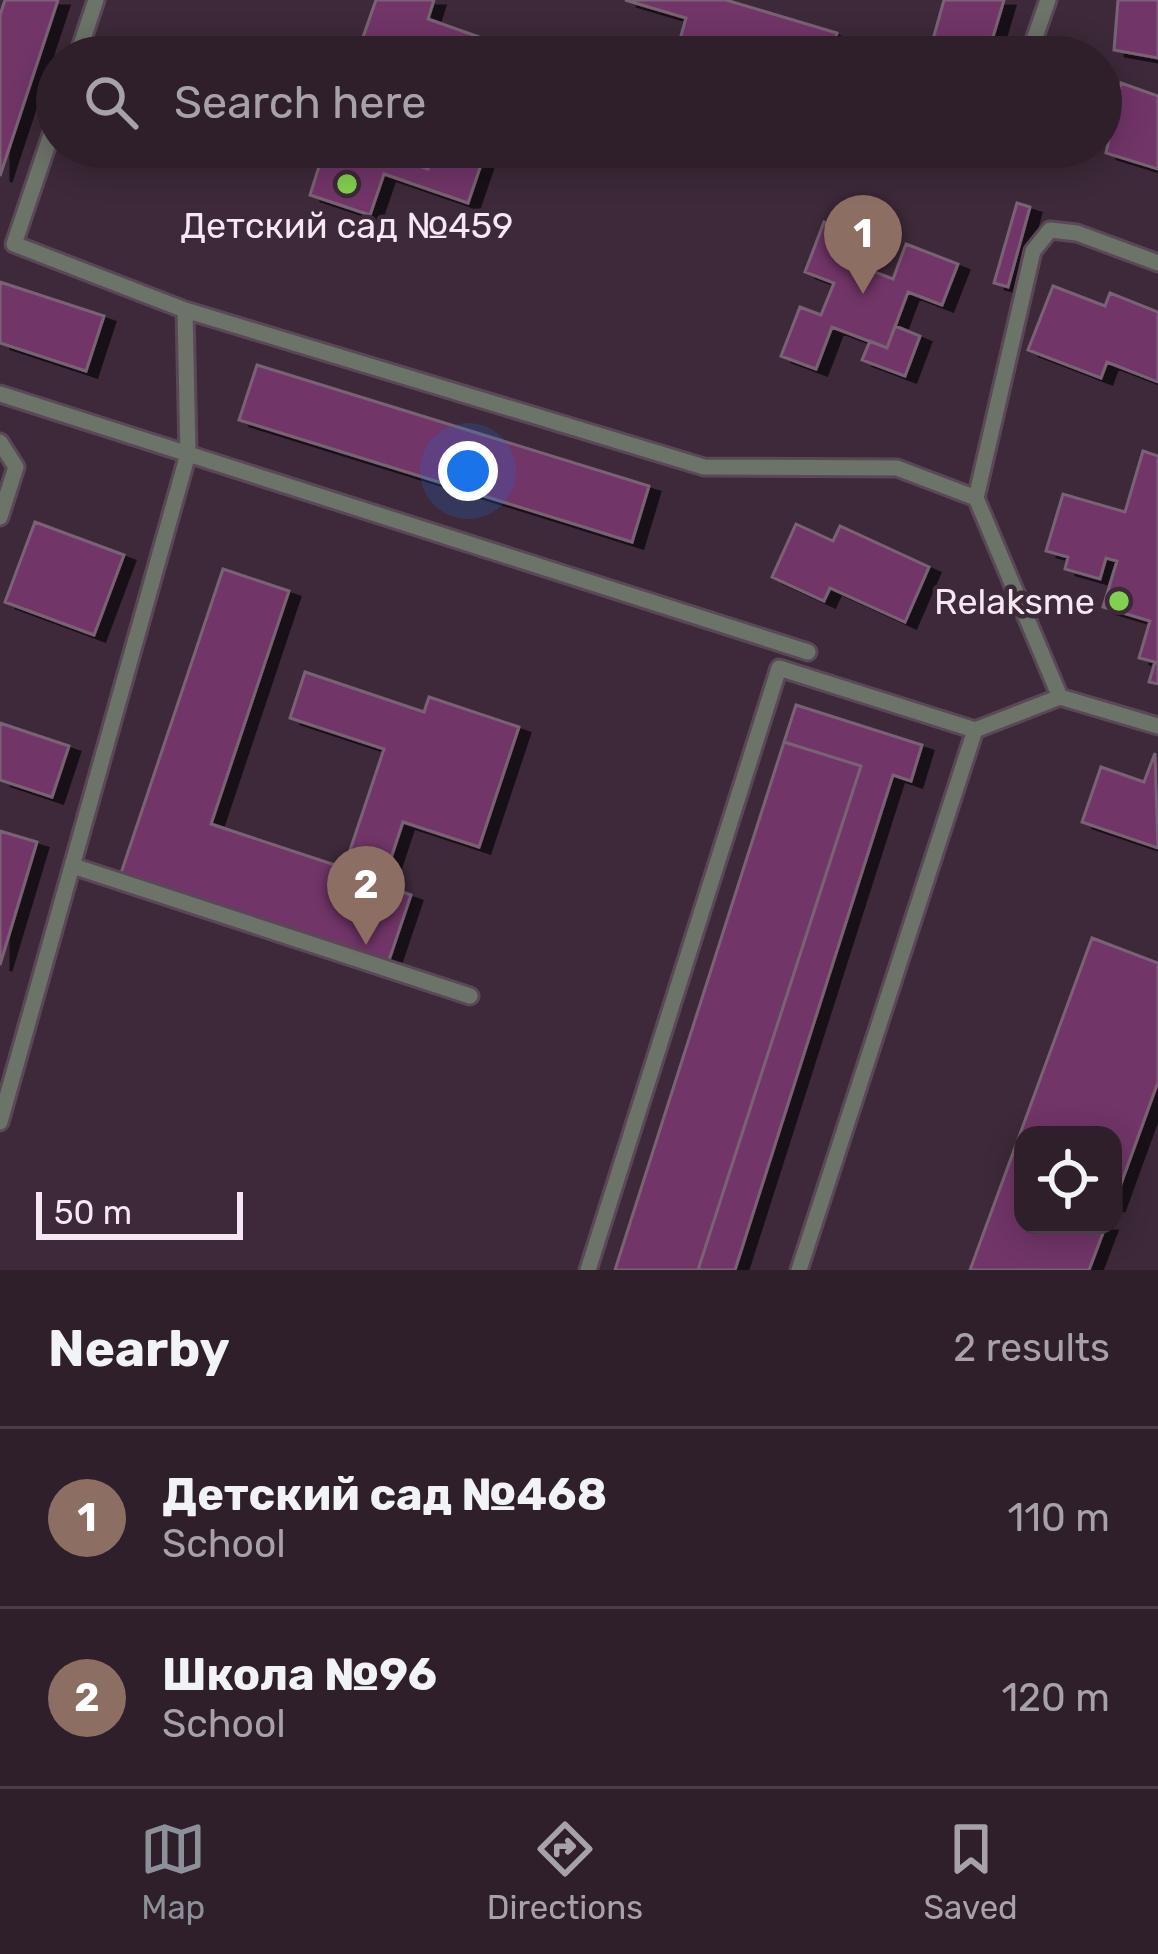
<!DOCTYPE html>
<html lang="en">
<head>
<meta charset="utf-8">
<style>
  :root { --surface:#2e1f2b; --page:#362733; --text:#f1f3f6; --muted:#a7a2a9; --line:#493d47; --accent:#8c9099 }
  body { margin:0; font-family:Rubik,sans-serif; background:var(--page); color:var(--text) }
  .controls { position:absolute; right:36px; bottom:36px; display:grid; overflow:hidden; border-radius:24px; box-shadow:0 6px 30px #0003 }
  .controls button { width:108px; height:108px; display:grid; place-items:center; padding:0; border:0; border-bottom:3px solid var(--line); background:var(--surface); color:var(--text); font:60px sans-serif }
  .scale { position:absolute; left:36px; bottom:30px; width:207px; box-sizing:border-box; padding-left:12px; border:6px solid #f5e8f2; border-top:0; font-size:33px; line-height:42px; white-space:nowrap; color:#f5e8f2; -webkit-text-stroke:9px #3d2939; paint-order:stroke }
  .you { position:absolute; left:468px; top:471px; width:42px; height:42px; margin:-30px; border:9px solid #fff; border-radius:50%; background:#1a73e8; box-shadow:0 0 0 18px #1a73e833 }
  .badge { display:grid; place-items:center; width:78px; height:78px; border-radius:50%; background:var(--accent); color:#fff; font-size:39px; font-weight:700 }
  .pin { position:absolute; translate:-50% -99px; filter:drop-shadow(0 3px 6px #0008) }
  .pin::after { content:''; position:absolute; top:63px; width:42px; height:36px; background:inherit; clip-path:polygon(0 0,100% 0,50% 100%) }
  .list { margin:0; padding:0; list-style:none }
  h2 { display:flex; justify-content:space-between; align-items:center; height:156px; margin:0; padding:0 48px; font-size:51px }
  h2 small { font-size:39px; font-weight:400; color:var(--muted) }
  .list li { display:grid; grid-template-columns:78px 1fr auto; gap:36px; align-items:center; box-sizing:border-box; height:180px; padding:0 48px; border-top:3px solid var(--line) }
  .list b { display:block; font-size:45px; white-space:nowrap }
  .list p { margin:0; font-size:39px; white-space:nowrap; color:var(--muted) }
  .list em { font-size:39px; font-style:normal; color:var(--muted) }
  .icon { flex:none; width:66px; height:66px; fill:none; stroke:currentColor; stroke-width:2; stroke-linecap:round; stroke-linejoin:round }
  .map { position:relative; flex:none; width:1158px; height:1270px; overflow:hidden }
  .search { position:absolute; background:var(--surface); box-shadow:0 6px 30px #0003; left:36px; right:36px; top:36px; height:132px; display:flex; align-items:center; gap:30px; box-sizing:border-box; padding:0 42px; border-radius:66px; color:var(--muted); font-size:45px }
  .sheet { height:516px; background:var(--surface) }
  nav { display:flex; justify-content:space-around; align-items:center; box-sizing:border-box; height:168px; border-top:3px solid var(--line); background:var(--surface); font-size:33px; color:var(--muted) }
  nav a { display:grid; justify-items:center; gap:6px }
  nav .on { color:var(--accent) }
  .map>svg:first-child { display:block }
  .building { fill:#713668; stroke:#786273; stroke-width:3; filter:url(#shadow) }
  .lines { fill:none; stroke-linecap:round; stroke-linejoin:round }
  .service-casing { stroke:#5a4857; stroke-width:21 }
  .service { stroke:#6c7369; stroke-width:15 }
  .poi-dot { fill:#82d04f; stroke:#3d2939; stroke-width:4.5 }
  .labels { text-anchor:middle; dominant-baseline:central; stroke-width:9; stroke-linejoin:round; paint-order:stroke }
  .poi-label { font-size:36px; fill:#f5e8f2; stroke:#3d2939 }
</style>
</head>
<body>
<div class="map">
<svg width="1158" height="1270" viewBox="0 0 1158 1270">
  <defs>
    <filter id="shadow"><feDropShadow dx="11" dy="6" stdDeviation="0" flood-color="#0009"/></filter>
  </defs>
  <rect width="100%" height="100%" fill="#3d2939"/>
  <path class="building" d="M 5,0 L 58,0 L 0,176 L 0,15 Z
    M 376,0 L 434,0 L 428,19 L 519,51 L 517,57 L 356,57 Z
    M 625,0 L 726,0 L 837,33 L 830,57 L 726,57 L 679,43 L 686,18 Z
    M 944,0 L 1004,0 L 987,57 L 928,57 Z
    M 1118,0 L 1158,0 L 1158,58 L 1114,50 Z
    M 1121,83 L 1158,96 L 1158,169 L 1106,153 Z
    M 302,147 L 392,147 L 389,155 L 428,169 L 436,147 L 484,156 L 468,203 L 384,174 L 370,215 L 310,195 L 323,154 Z
    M 1017,203 L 1030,207 L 1008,287 L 994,283 Z
    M 824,222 L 869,239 L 859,266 L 893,279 L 906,244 L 958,264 L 942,305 L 908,292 L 887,348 L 832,327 L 816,369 L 781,356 L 800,307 L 821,315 L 834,283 L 805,272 Z
    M 0,282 L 104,316 L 86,371 L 0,343 Z
    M 1053,286 L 1105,306 L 1110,293 L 1158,312 L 1158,382 L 1107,362 L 1101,378 L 1028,350 Z
    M 895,326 L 920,336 L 905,376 L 862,360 L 870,341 L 887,348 Z
    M 257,365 L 649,486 L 632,542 L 239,420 Z
    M 1143,451 L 1158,456 L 1158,684 L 1149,682 L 1155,662 L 1139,658 L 1150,621 L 1103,607 L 1117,561 L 1106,558 L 1100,579 L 1065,569 L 1068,557 L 1046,551 L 1063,494 L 1125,512 Z
    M 35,522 L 124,555 L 94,635 L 5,602 Z
    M 796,524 L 833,541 L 840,526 L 929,567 L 905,622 L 830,588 L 824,601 L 772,577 Z
    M 223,569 L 289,591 L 211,824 L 344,868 L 384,749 L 290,718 L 305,672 L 424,712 L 429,697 L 519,727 L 479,847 L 403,822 L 382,885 L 411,895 L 388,963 L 121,873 Z
    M 796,705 L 922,745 L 911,781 L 893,775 L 735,1270 L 698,1270 L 861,766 L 784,742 Z
    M 0,723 L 69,746 L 52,797 L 0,780 Z
    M 784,742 L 861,766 L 698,1270 L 615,1270 Z
    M 1155,753 L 1158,848 L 1082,822 L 1101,767 L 1144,782 Z
    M 0,831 L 37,842 L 0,965 Z
    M 1092,938 L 1158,963 L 1158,1082 L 1113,1206 L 1113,1135 L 1023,1135 L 1023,1225 L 1106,1225 L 1089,1270 L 970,1270 Z"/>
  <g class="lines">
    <defs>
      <path id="service" d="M 77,57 L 96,0
        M 1028,57 L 1048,0
        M 57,117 L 14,244 L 185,310 L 704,467 L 897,468 L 976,498 L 1060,697
        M 995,150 L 996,147
        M 0,394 L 808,652
        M 0,442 L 16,467 L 0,517
        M 976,498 L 1033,251 L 1050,230 L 1077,233 L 1158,263
        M 73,866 L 470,996
        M 0,1122 L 188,454 L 185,310
        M 588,1270 L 779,668 L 975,730
        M 799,1270 L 975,730 L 1060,697 L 1158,726"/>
    </defs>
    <use href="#service" class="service-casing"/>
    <use href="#service" class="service"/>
  </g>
  <g class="poi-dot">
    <circle cx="347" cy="184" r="12"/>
    <circle cx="1119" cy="601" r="12"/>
  </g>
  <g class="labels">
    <g class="poi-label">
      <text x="347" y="225">Детский сад №459</text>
      <text x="1095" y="601" text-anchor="end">Relaksme</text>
    </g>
  </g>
</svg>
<div class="controls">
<button><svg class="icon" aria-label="locate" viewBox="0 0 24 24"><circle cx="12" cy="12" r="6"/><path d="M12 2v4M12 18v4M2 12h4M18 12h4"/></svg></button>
</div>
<div class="scale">50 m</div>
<div class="you"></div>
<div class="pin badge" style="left:863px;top:294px;background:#8d6e63">1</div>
<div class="pin badge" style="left:366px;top:945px;background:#8d6e63">2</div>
<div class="search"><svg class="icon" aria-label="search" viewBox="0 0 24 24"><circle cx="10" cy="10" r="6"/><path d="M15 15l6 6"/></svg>Search here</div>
</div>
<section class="sheet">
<h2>Nearby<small>2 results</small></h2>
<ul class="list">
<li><span class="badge" style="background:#8d6e63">1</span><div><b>Детский сад №468</b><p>School</p></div><em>110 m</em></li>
<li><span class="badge" style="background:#8d6e63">2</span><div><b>Школа №96</b><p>School</p></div><em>120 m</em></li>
</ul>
</section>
<nav>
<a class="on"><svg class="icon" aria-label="map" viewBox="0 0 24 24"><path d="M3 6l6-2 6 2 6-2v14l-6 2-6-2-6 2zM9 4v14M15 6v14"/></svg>Map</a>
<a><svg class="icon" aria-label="directions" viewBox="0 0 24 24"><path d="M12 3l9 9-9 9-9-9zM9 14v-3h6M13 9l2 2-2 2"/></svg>Directions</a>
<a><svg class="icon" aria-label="saved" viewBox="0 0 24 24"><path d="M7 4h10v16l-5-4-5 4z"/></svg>Saved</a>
</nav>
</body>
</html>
